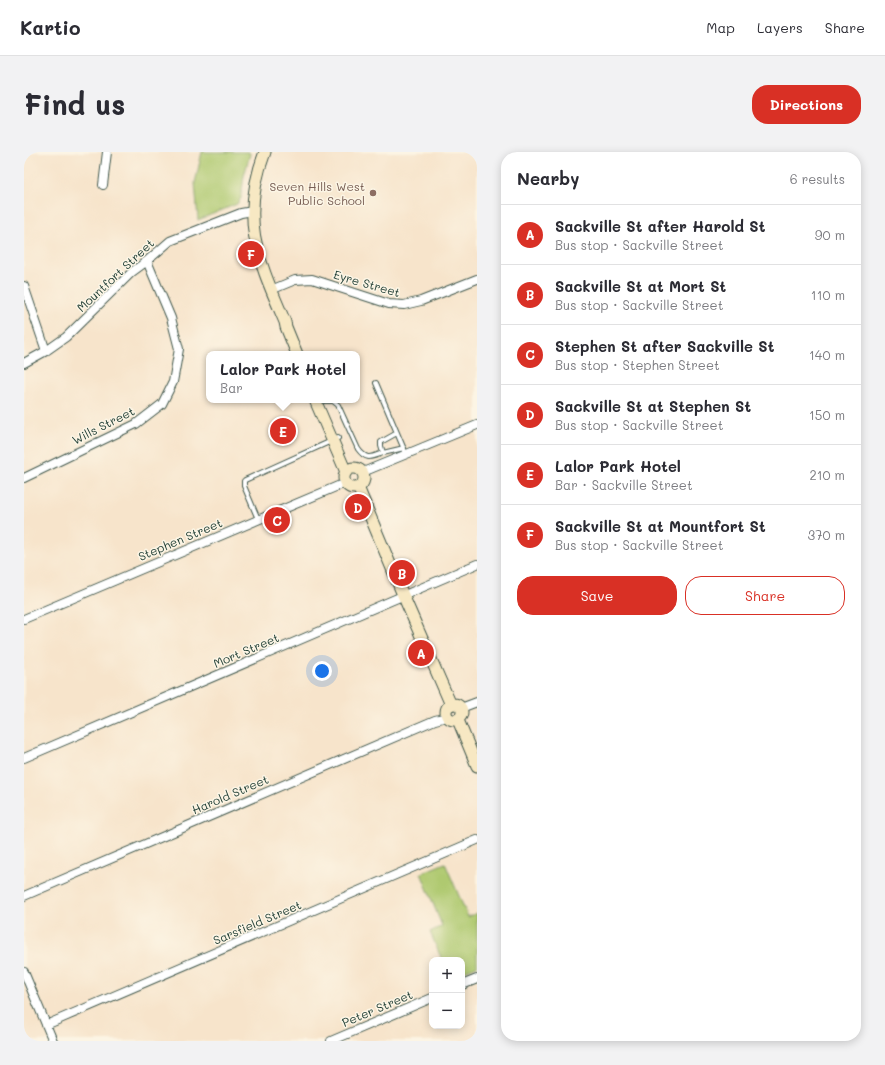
<!DOCTYPE html>
<html lang="en">
<head>
<meta charset="utf-8">
<style>
  :root { --surface:#fff; --page:#f2f2f3; --text:#2b2b33; --muted:#7c7c81; --line:#e1e1e2; --accent:#d93025 }
  body { margin:0; font-family:Mali,sans-serif; background:var(--page); color:var(--text) }
  .controls { position:absolute; right:12px; bottom:12px; display:grid; overflow:hidden; border-radius:8px; box-shadow:0 2px 10px #0003 }
  .controls button { width:36px; height:36px; display:grid; place-items:center; padding:0; border:0; border-bottom:1px solid var(--line); background:var(--surface); color:var(--text); font:20px sans-serif }
  .you { position:absolute; left:298px; top:519px; width:14px; height:14px; margin:-10px; border:3px solid #fff; border-radius:50%; background:#1a73e8; box-shadow:0 0 0 6px #1a73e833 }
  .badge { display:grid; place-items:center; width:26px; height:26px; border-radius:50%; background:var(--accent); color:#fff; font-size:13px; font-weight:700 }
  .pin { position:absolute; translate:-50% -50%; border:2px solid #fff; box-shadow:0 1px 4px #0006 }
  .popup { position:absolute; left:182px; top:199px; width:154px; height:52px; box-sizing:border-box; display:grid; place-content:center; border-radius:8px; background:var(--surface); filter:drop-shadow(0 1px 3px #0005); font-size:13px; white-space:nowrap; color:var(--muted) }
  .popup b { font-size:15px; color:var(--text) }
  .popup::after { content:''; position:absolute; left:50%; top:100%; margin-left:-8px; border:8px solid transparent; border-top-color:var(--surface) }
  .list { margin:0; padding:0; list-style:none }
  h2 { display:flex; justify-content:space-between; align-items:center; height:52px; margin:0; padding:0 16px; font-size:17px }
  h2 small { font-size:13px; font-weight:400; color:var(--muted) }
  .list li { display:grid; grid-template-columns:26px 1fr auto; gap:12px; align-items:center; box-sizing:border-box; height:60px; padding:0 16px; border-top:1px solid var(--line) }
  .list b { display:block; font-size:15px; white-space:nowrap }
  .list p { margin:0; font-size:13px; white-space:nowrap; color:var(--muted) }
  .list em { font-size:13px; font-style:normal; color:var(--muted) }
  .actions { display:flex; gap:8px; padding:12px 16px }
  .actions a { flex:1; padding:9px 0; border:1px solid var(--accent); border-radius:16px; text-align:center; font-size:14px; color:var(--accent) }
  .actions .main { background:var(--accent); color:#fff }
  .map { position:relative; flex:none; width:453px; height:889px; overflow:hidden; border-radius:16px }
  header { display:flex; align-items:center; gap:24px; box-sizing:border-box; height:56px; padding:0 20px; background:var(--surface); border-bottom:1px solid var(--line) }
  header strong { font-size:19px }
  nav { display:flex; gap:22px; margin-inline-start:auto; font-size:14px }
  .intro { display:flex; align-items:center; justify-content:space-between; box-sizing:border-box; height:96px; padding:0 24px }
  h1 { margin:0; font-size:28px }
  .button { padding:10px 18px; border-radius:16px; background:var(--accent); color:#fff; font-size:14px; font-weight:700 }
  main { display:flex; gap:24px; padding:0 24px }
  aside { flex:1; background:var(--surface); border-radius:16px; box-shadow:0 2px 10px #0003 }
  .map>svg:first-child { display:block }
  .green { fill:#afc970; stroke:#678352 }
  .lines { fill:none; stroke-linecap:round; stroke-linejoin:round }
  .lane-casing { stroke:#3f564b; stroke-width:6 }
  .street-casing { stroke:#3f564b; stroke-width:10 }
  .secondary-casing { stroke:#3f564b; stroke-width:13 }
  .lane { stroke:#fff; stroke-width:4 }
  .street { stroke:#fff; stroke-width:8 }
  .secondary { stroke:#f7e8c3; stroke-width:11 }
  .education-dot { fill:#8d6e63; stroke:#fcf5e5; stroke-width:1.5 }
  .labels { text-anchor:middle; dominant-baseline:central; stroke-width:3; stroke-linejoin:round; paint-order:stroke }
  .education-label { font-size:12px; fill:#785e54; stroke:#fcf5e5; text-anchor:end }
  .street-label { font-size:12px; fill:#1f3d34; stroke:#fcf5e5 }
</style>
</head>
<body>
<header>
<strong>Kartio</strong>
<nav><a>Map</a><a>Layers</a><a>Share</a></nav>
</header>
<div class="intro"><h1>Find us</h1><a class="button">Directions</a></div>
<main>
<div class="map">
<svg width="453" height="889" viewBox="0 0 453 889">
  <rect width="100%" height="100%" fill="#fcf5e5"/>
  <filter id="ink" filterUnits="userSpaceOnUse"><feTurbulence type="fractalNoise" baseFrequency=".025" numOctaves="2"/><feDisplacementMap in="SourceGraphic" scale="8" xChannelSelector="R" yChannelSelector="G"/><feConvolveMatrix kernelMatrix="1 2 1 2 8 2 1 2 1" color-interpolation-filters="sRGB"/></filter>
  <filter id="wash" filterUnits="userSpaceOnUse"><feTurbulence type="fractalNoise" baseFrequency=".012" numOctaves="4" result="noise"/><feDisplacementMap in="SourceGraphic" scale="16" xChannelSelector="R" yChannelSelector="G"/><feGaussianBlur stdDeviation="0.9" result="paint"/><feColorMatrix in="noise" values="0 0 0 0 0 0 0 0 0 0 0 0 0 0 0 0 0 1.4 0 .05"/><feComposite in="paint" operator="in"/></filter>
  <g filter="url(#wash)">
    <rect width="100%" height="100%" fill="#f7e4cb"/>
    <path class="green" d="M 178,0 L 225,0 L 226,2 L 220,24 L 217,46 L 213,52 L 174,68 L 171,31 Z
      M 421,711 L 444,765 L 453,761 L 453,814 L 438,820 L 438,808 L 418,808 L 406,780 L 418,774 L 397,721 Z"/>
  </g>
  <g filter="url(#ink)">
    <g class="lines">
      <defs>
        <path id="lane" d="M 352,231 L 382,302
          M 299,249 L 309,249 L 314,253 L 334,297 C 343,309 347,305 359,301
          M 373,281 L 357,290 L 357,294 L 359,301 L 380,296
          M 234,367 L 220,334 L 220,329 L 221,328 L 314,286"/>
        <path id="street" d="M 79,33 L 83,0
          M 0,134 L 22,199
          M 247,138 L 271,128 L 288,127 L 365,152 L 380,153 L 397,149 L 453,127
          M 0,211 L 22,199 L 42,185 L 108,120 L 123,109 L 146,89 L 217,61 L 229,59
          M 339,320 L 453,273
          M 0,326 L 112,272 L 138,252 L 149,230 L 155,197 L 147,166 L 123,109
          M 0,467 L 321,331
          M 437,556 L 453,550
          M 0,606 L 453,412
          M 0,744 L 411,568 L 423,565
          M 0,820 L 29,889
          M 438,833 L 453,827
          M 22,873 L 453,688
          M 307,889 L 408,846"/>
        <path id="secondary" d="M 241,0 C 215,68 234,107 261,170 L 262,175 L 273,202
          M 291,248 L 322,320
          M320 326a10 10 0 1 1 20 0a10 10 0 1 1-20 0Z
          M 334,335 L 379,443 L 427,553
          M422 560a8 8 0 1 1 16 0a8 8 0 1 1-16 0Z
          M 434,568 L 453,614"/>
      </defs>
      <use href="#lane" class="lane-casing"/>
      <use href="#street" class="street-casing"/>
      <use href="#secondary" class="secondary-casing"/>
      <use href="#lane" class="lane"/>
      <use href="#street" class="street"/>
      <use href="#secondary" class="secondary"/>
    </g>
  </g>
  <circle class="education-dot" cx="349" cy="41" r="4"/>
  <g class="labels">
    <g class="education-label">
      <text x="341" y="34">Seven Hills West<tspan x="341" dy="14">Public School</tspan></text>
    </g>
    <g class="street-label">
      <text transform="translate(91 123) rotate(-43)">Mountfort Street</text>
      <text transform="translate(343 131) rotate(16)">Eyre Street</text>
      <text transform="translate(79 273) rotate(-27)">Wills Street</text>
      <text transform="translate(156 387) rotate(-23)">Stephen Street</text>
      <text transform="translate(222 498) rotate(-23)">Mort Street</text>
      <text transform="translate(206 642) rotate(-23)">Harold Street</text>
      <text transform="translate(233 770) rotate(-23)">Sarsfield Street</text>
      <text transform="translate(353 856) rotate(-23)">Peter Street</text>
    </g>
  </g>
</svg>
<div class="controls">
<button>+</button>
<button>−</button>
</div>
<div class="you"></div>
<div class="pin badge" style="left:397px;top:501px">A</div>
<div class="pin badge" style="left:378px;top:421px">B</div>
<div class="pin badge" style="left:253px;top:368px">C</div>
<div class="pin badge" style="left:334px;top:355px">D</div>
<div class="pin badge" style="left:259px;top:279px">E</div>
<div class="popup"><b>Lalor Park Hotel</b>Bar</div>
<div class="pin badge" style="left:227px;top:102px">F</div>
</div>
<aside>
<h2>Nearby<small>6 results</small></h2>
<ul class="list">
<li><span class="badge">A</span><div><b>Sackville St after Harold St</b><p>Bus stop · Sackville Street</p></div><em>90 m</em></li>
<li><span class="badge">B</span><div><b>Sackville St at Mort St</b><p>Bus stop · Sackville Street</p></div><em>110 m</em></li>
<li><span class="badge">C</span><div><b>Stephen St after Sackville St</b><p>Bus stop · Stephen Street</p></div><em>140 m</em></li>
<li><span class="badge">D</span><div><b>Sackville St at Stephen St</b><p>Bus stop · Sackville Street</p></div><em>150 m</em></li>
<li><span class="badge">E</span><div><b>Lalor Park Hotel</b><p>Bar · Sackville Street</p></div><em>210 m</em></li>
<li><span class="badge">F</span><div><b>Sackville St at Mountfort St</b><p>Bus stop · Sackville Street</p></div><em>370 m</em></li>
</ul>
<div class="actions"><a class="main">Save</a><a>Share</a></div>
</aside>
</main>
</body>
</html>
